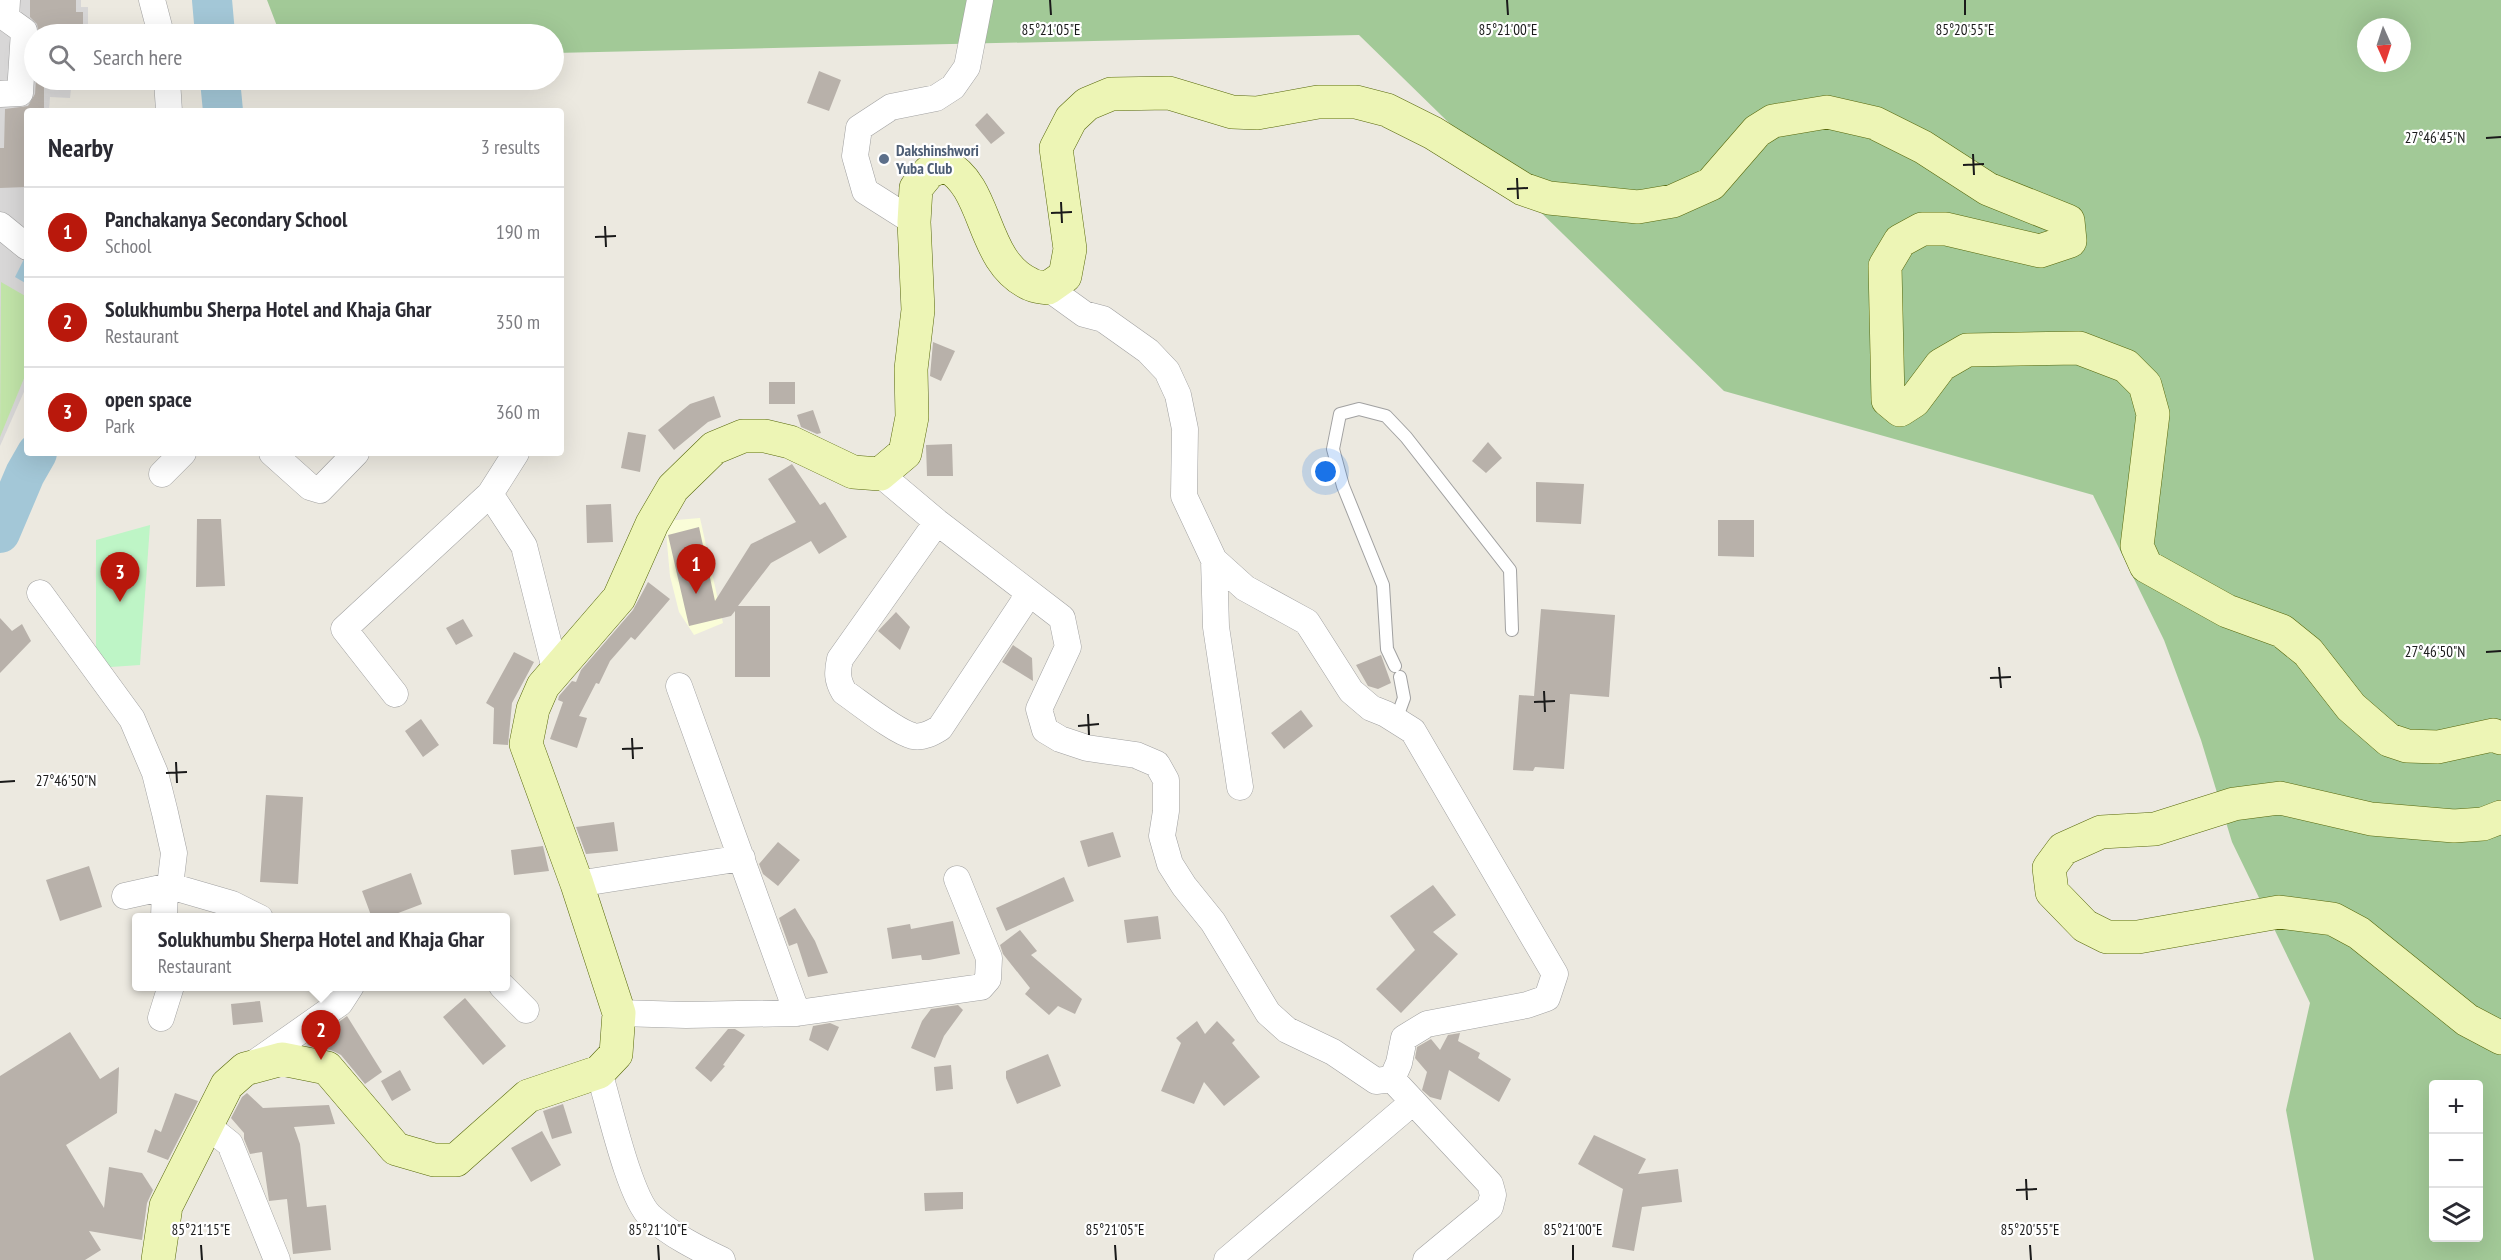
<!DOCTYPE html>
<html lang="en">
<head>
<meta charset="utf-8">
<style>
  :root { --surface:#fff; --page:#f2f2f3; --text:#2b2b33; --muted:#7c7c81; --line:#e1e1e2; --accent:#b9180c }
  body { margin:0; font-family:"PT Sans Narrow",sans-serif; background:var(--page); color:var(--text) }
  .controls { position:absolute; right:18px; bottom:18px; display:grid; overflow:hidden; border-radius:6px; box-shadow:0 6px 24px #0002 }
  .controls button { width:54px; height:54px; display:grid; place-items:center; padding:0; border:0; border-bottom:2px solid var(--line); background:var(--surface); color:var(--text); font:30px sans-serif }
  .compass { position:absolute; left:2357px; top:18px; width:54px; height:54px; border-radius:50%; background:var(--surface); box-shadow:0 6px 24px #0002; rotate:177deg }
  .you { position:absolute; left:1326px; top:472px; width:21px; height:21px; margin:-15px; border:4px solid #fff; border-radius:50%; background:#1a73e8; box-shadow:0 0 0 9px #1a73e833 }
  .badge { display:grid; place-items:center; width:39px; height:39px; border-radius:50%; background:var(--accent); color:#fff; font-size:20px; font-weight:700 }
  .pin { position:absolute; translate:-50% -50px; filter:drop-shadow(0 2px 3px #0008) }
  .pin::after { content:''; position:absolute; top:32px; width:21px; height:18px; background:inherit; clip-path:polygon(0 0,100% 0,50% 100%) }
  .popup { position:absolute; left:132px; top:913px; width:378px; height:78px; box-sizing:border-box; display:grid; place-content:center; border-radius:6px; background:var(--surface); filter:drop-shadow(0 2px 4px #0005); font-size:20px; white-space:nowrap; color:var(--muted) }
  .popup b { font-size:22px; color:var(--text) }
  .popup::after { content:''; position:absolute; left:50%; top:100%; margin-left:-12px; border:12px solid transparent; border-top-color:var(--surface) }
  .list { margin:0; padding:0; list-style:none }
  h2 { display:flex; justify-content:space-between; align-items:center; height:78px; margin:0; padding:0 24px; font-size:26px }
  h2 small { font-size:20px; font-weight:400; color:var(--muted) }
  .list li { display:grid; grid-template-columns:39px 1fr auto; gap:18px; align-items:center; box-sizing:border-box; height:90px; padding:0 24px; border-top:2px solid var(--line) }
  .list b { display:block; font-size:22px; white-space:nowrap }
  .list p { margin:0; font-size:20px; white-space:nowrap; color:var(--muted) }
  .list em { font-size:20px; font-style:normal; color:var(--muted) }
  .icon { flex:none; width:33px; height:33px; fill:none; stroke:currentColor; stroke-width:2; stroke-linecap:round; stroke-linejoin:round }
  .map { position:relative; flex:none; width:2501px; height:1260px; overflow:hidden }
  .search { position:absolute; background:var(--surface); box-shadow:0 6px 24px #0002; left:24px; top:24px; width:540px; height:66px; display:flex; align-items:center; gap:15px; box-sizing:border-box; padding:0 21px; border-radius:33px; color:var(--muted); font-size:22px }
  .panel { position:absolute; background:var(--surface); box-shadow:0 6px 24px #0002; left:24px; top:108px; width:540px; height:348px; border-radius:6px }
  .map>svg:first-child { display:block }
  .residential { fill:#d8d7d7 }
  .education { fill:#fafdd8 }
  .grass { fill:#c1e4a8 }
  .forest { fill:#a2c997; fill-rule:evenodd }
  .park { fill:#bef5c6 }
  .water { fill:#a3c7d7 }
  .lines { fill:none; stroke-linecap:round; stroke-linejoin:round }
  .river { stroke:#a3c7d7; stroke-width:40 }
  .building { fill:#b8b1aa }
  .lane-casing { stroke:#a1a1a1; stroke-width:14 }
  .street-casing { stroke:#a1a1a1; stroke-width:27 }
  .secondary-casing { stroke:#57680b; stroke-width:34 }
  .lane { stroke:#fff; stroke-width:12 }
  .street { stroke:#fff; stroke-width:26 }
  .secondary { stroke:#edf5b5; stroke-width:33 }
  .ticks { fill:none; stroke:#1a1a1a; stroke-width:2 }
  .service-dot { fill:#5c6f8a; stroke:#fff; stroke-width:2 }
  .labels { text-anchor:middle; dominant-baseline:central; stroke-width:4.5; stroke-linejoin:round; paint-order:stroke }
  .service-label { font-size:16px; font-weight:bold; fill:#4e5e75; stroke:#fff; text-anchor:start }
  .ticks-label { font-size:15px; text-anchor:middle; fill:#1a1a1a; stroke:#fff; stroke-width:4.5; stroke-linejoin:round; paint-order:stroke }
</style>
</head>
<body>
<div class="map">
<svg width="2501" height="1260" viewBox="0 0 2501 1260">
  <rect width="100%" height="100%" fill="#ece9e0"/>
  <path class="residential" d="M 0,0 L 81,0 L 81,7 L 88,7 L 88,34 L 34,34 L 34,80 L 72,80 L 70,98 L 50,97 L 49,111 L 27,111 L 27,220 L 25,227 L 27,228 L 27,385 L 0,446 Z"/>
  <path class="education" d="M 700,518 L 723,623 L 694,635 L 679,612 L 670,576 L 665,521 Z"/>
  <path class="grass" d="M 1,282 L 27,297 L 27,371 L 0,437 Z"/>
  <path class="forest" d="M 267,0 L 2501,0 L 2501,1260 L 2314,1260 L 2286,1110 L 2310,1003 L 2232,842 L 2201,740 L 2164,640 L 2093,495 L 1724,391 L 1359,35 L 554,53 L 554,34 L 280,34 ZM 2366,27 L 2402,27 L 2402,63 L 2366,63 ZM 2434,1084 L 2478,1084 L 2478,1238 L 2434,1238 Z"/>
  <path class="park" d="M 150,525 L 140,665 L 96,668 L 96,540 Z"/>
  <path class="water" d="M 25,257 L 27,258 L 27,284 L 15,277 Z"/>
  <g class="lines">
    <path class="river" d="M 212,0 L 215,34
      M 220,80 L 223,111
      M 0,533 L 25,474 L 37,453"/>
  </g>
  <path class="building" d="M 30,0 L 76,0 L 76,12 L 83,12 L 83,34 L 39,34 L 37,24 L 30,17 Z
    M 819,71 L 841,80 L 829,111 L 807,103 Z
    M 36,80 L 44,80 L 44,111 L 27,111 L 27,187 L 0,188 L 0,148 L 4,148 L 5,109 L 28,106 L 35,94 Z
    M 987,113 L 1005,133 L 991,144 L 975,125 Z
    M 933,342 L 955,351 L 941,381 L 930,376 Z
    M 769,382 L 795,382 L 795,404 L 769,404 Z
    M 714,396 L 721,417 L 708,422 L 674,450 L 658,430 L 690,404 Z
    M 813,410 L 821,433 L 817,434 L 801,427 L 797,415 Z
    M 628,432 L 646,435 L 640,472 L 621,468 Z
    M 1488,442 L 1502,458 L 1486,473 L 1472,461 Z
    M 952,444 L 953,476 L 927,476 L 926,445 Z
    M 792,464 L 820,505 L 825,502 L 847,537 L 819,554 L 811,541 L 771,563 L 738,606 L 770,606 L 770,677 L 735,677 L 735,611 L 731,616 L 689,626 L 668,535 L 699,527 L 715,601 L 751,544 L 796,522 L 768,479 Z
    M 1536,482 L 1584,484 L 1581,524 L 1536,522 Z
    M 611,504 L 613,542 L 587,543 L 586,505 Z
    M 197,519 L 221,519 L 225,586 L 196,587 Z
    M 1718,520 L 1754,520 L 1754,557 L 1718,556 Z
    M 648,582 L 670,599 L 635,640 L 631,637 L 610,661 L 599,684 L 596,683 L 579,716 L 587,718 L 577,748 L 550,739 L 563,702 L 558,700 L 559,696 L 572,681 L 576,682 L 581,670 L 633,610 Z
    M 1541,609 L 1615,615 L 1609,697 L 1570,694 L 1564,769 L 1535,767 L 1533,771 L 1513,770 L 1519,695 L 1534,696 Z
    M 896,612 L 910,627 L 900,650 L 878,631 Z
    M 0,618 L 12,631 L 22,624 L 31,641 L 0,673 Z
    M 463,619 L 473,636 L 456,645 L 446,628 Z
    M 1013,645 L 1032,658 L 1033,681 L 1002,662 Z
    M 514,652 L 534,662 L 512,703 L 508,745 L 493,744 L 494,708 L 486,703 Z
    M 1381,655 L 1391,683 L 1378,689 L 1368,686 L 1356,665 Z
    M 1301,710 L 1313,726 L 1284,749 L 1271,733 Z
    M 421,719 L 439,745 L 423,757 L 405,731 Z
    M 266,795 L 303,797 L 298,884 L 260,882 Z
    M 614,822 L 618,851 L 586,854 L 576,827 Z
    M 1113,832 L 1121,857 L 1088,867 L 1080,841 Z
    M 778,842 L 800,860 L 778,886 L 763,874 L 759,864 Z
    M 543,846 L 549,871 L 514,875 L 511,850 Z
    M 89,866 L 102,907 L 60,921 L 46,880 Z
    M 411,873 L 422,904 L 385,918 L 372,918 L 362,891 Z
    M 1064,877 L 1074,901 L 1006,931 L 996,908 Z
    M 1433,885 L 1456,915 L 1433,932 L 1458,954 L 1401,1013 L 1376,989 L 1415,950 L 1390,916 Z
    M 795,908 L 815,941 L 828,973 L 808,977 L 797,943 L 789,946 L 779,918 Z
    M 1158,916 L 1161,939 L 1127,943 L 1124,920 Z
    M 953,921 L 960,954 L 929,960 L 922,960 L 921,955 L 892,959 L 887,928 L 910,924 L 911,929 Z
    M 1020,930 L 1037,951 L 1031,955 L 1082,999 L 1075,1014 L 1058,1006 L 1049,1015 L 1025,994 L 1030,988 L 1003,954 L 1000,945 Z
    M 465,998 L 506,1046 L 483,1065 L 443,1017 Z
    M 260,1001 L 263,1022 L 233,1025 L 231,1004 Z
    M 958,1005 L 963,1010 L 944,1036 L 935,1058 L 911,1048 L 922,1021 L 931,1009 Z
    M 347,1016 L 382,1072 L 365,1084 L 341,1055 L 331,1050 L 307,1045 Z
    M 1197,1021 L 1205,1034 L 1217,1021 L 1235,1040 L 1232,1043 L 1260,1077 L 1224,1106 L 1204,1082 L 1194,1104 L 1161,1091 L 1181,1043 L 1176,1038 Z
    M 830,1023 L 839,1027 L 828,1051 L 809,1040 L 813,1026 Z
    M 728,1029 L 735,1029 L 745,1035 L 723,1065 L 725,1066 L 711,1082 L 695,1068 Z
    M 70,1032 L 100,1079 L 119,1067 L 117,1113 L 66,1145 L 104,1208 L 109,1167 L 142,1173 L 153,1190 L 147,1203 L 142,1240 L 89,1231 L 101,1250 L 85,1260 L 0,1260 L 0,1076 Z
    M 1460,1033 L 1458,1041 L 1480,1053 L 1478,1058 L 1511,1079 L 1499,1102 L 1449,1070 L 1441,1100 L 1430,1097 L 1422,1090 L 1427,1072 L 1415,1058 L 1417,1047 L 1431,1039 L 1440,1050 L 1448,1035 Z
    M 1048,1054 L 1061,1086 L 1017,1104 L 1006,1078 L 1006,1071 Z
    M 951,1065 L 953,1089 L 936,1091 L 934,1067 Z
    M 400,1070 L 411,1090 L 392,1101 L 381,1081 Z
    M 175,1093 L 198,1101 L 168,1160 L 147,1152 L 155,1129 L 161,1132 Z
    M 247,1093 L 263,1108 L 329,1105 L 335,1124 L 294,1127 L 300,1144 L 307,1207 L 326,1205 L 331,1250 L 293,1254 L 287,1199 L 269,1201 L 262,1152 L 250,1154 L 244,1139 L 244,1133 L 231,1118 L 242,1097 Z
    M 563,1104 L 572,1133 L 552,1139 L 543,1111 Z
    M 542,1131 L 561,1165 L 531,1182 L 511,1148 Z
    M 1594,1135 L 1646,1159 L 1638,1174 L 1678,1169 L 1682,1202 L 1642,1207 L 1634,1251 L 1612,1247 L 1623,1189 L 1578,1164 Z
    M 963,1192 L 963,1209 L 925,1211 L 924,1193 Z"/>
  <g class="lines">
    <defs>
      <path id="lane" d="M 1395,666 L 1387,649 L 1383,585 L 1343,486 L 1333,449 L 1340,414 L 1359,409 L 1386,416 L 1406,437 L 1510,570 L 1512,630
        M 1396,720 L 1404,698 L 1400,677"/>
      <path id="street" d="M 152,0 L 161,34
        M 167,80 L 169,111
        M 0,94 L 20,93 L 24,31 L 6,18 L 7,0
        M 914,222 L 865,191 L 855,156 L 859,128 L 891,107 L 936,98 L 953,87 L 967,67 L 980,0
        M 0,225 L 27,247
        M 272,453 L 310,487 L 320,490 L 356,453
        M 516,453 L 490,494 L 524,546 L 555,669
        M 162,474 L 183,453
        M 880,474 L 937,522 L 1062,618 L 1068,647 L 1039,709 L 1045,730 L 1060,739 L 1087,748 L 1136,755 L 1157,764 L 1166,780 L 1166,811 L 1162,836 L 1170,864 L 1184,886 L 1213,922 L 1268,1013 L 1287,1030 L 1333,1052 L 1376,1081 L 1392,1079 L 1399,1063 L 1404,1038 L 1427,1024 L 1527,1005 L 1547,998 L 1555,974 L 1413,731 L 1386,714 L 1371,708 L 1351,691 L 1307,622 L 1245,588 L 1214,560 L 1184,496 L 1185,429 L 1178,395 L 1167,371 L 1148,351 L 1103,319 L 1084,314 L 1048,288
        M 937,522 L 840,659 C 837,672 837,680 844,692 C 860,703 896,732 913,736 C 923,738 932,733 940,728 L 1029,594
        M 1214,560 L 1216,627 L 1240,787
        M 40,593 L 132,719 L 155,773 L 165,813 L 174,853 L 170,886
        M 679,686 L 797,1013
        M 395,694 L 344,629 L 490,494
        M 577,884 L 742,858
        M 125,896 L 170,886 L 232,904 L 260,918
        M 164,918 L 165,887
        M 502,986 L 526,1010
        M 619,1013 L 686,1015 L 797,1013 L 981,987 L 988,979 L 989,958 L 957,879
        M 161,1018 L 171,986
        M 256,1062 L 340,1003 L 351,986
        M 599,1072 C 609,1104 629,1196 650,1216 C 671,1235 697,1248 722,1260
        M 1392,1079 L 1490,1184 L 1493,1195 L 1490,1207 L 1426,1260
        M 205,1124 L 230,1144 L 277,1260
        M 1227,1260 L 1413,1102"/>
      <path id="secondary" d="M 2501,817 L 2483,824 L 2454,826 L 2371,819 L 2280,798 L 2234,804 L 2155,829 L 2101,832 L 2063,849 L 2049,868 L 2052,892 L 2085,926 L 2107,937 L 2138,937 L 2279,912 L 2333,919 L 2359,933 L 2467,1020 L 2501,1038
        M 158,1260 L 166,1206 L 227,1085 L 245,1069 L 282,1059 L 327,1068 L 396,1149 L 434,1160 L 456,1160 L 528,1096 L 599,1072 L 616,1054 L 619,1013 L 577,884 L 526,744 L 533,709 L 543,686 L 619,598 L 652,524 L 673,488 L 714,448 L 743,436 L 765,436 L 790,442 L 853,472 L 880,474 L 905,453 L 912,417 L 911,369 L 918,310 L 914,222 L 916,188 L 929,172 L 945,165 C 989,187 980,261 1030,284 C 1035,287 1043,287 1048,288 L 1065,276 L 1070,249 L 1056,148 L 1071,119 L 1087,104 L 1111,94 L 1169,93 L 1232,112 L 1257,113 L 1318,102 L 1356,102 L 1387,110 L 1433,133 L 1523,189 L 1549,198 L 1638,207 L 1673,201 L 1711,184 L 1757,131 L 1773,121 L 1827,112 L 1875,123 L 1923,147 L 1988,189 L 2068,221 L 2070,241 L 2040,251 L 1946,229 L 1922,229 L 1900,241 L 1885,266 L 1888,400 L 1900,410 L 1914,401 L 1941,365 L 1967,350 L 2079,348 L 2126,366 L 2145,385 L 2153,414 L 2137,546 L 2146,566 L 2227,611 L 2282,631 L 2308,652 L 2351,707 L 2389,740 L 2407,746 L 2438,747 L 2493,735 L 2501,738"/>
    </defs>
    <use href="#lane" class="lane-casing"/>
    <use href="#street" class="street-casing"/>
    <use href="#secondary" class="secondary-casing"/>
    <use href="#lane" class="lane"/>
    <use href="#street" class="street"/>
    <use href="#secondary" class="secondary"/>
  </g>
  <path class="ticks" d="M 1050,0 L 1051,15M 1507,0 L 1508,15M 1965,0 L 1965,15M 2486,138 L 2501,137M 1973,154 L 1974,175M 1963,165 L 1984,164M 1517,178 L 1518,199M 1507,189 L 1528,188M 1061,202 L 1062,223M 1051,213 L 1072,212M 605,226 L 606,247M 595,237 L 616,236M 2486,652 L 2501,651M 1999,667 L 2001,688M 1990,678 L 2011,677M 1544,691 L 1545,712M 1534,702 L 1555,701M 1088,714 L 1089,735M 1078,726 L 1099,724M 632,738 L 633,759M 622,749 L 643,748M 176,762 L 177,783M 166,773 L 187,772M 0,782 L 15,781M 2026,1179 L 2027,1200M 2016,1190 L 2037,1189M 201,1245 L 202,1260M 658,1245 L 659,1260M 1115,1245 L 1116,1260M 1573,1245 L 1573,1260M 2030,1245 L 2031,1260"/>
  <circle class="service-dot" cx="884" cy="159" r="6"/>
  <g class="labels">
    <g class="service-label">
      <text x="896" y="150">Dakshinshwori<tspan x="896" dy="18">Yuba Club</tspan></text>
    </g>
  </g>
  <g class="ticks-label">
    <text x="1051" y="35">85°21'05"E</text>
    <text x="1508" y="35">85°21'00"E</text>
    <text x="1965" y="35">85°20'55"E</text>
    <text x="2435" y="143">27°46'45"N</text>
    <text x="2435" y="657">27°46'50"N</text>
    <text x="66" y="786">27°46'50"N</text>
    <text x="201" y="1235">85°21'15"E</text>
    <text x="658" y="1235">85°21'10"E</text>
    <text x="1115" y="1235">85°21'05"E</text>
    <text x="1573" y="1235">85°21'00"E</text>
    <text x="2030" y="1235">85°20'55"E</text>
  </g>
</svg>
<div class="controls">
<button>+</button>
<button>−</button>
<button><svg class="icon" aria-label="layers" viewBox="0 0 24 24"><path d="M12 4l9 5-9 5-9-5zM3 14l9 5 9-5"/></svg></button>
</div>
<svg class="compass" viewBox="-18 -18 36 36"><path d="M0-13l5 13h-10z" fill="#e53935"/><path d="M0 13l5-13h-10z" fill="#7c7c81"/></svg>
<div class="you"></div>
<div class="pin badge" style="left:696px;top:594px">1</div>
<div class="pin badge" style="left:321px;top:1060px">2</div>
<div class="popup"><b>Solukhumbu Sherpa Hotel and Khaja Ghar</b>Restaurant</div>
<div class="pin badge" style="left:120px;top:602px">3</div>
<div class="search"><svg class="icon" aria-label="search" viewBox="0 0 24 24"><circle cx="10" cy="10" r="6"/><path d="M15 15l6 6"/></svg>Search here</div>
<section class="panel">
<h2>Nearby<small>3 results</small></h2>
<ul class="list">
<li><span class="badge">1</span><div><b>Panchakanya Secondary School</b><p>School</p></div><em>190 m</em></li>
<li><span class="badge">2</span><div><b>Solukhumbu Sherpa Hotel and Khaja Ghar</b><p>Restaurant</p></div><em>350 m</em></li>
<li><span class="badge">3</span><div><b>open space</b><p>Park</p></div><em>360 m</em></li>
</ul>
</section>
</div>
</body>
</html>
